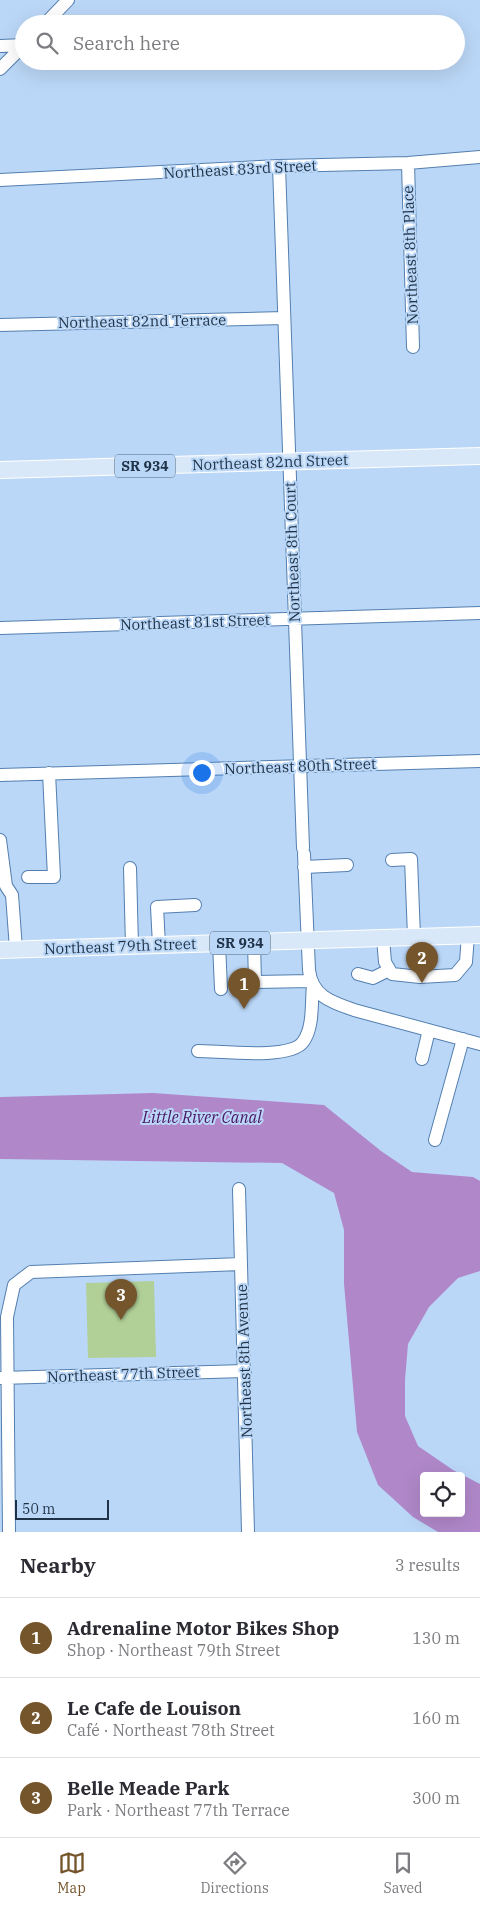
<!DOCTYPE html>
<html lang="en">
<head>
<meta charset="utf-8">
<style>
  :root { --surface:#fff; --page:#f7f7f7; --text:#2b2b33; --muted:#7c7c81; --line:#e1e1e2; --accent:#75552b }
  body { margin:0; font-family:"IBM Plex Serif",serif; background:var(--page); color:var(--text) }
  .controls { position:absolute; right:15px; bottom:15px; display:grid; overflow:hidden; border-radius:5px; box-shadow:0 5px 20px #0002 }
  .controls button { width:45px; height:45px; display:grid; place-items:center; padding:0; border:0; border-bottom:1px solid var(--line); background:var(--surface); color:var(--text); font:25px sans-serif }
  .scale { position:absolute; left:15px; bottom:12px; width:94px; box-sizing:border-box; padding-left:5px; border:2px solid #1f3247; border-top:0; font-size:14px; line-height:18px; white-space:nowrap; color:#1f3247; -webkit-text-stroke:4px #bbd7f7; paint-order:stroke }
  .you { position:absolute; left:201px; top:772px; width:18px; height:18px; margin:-12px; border:4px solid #fff; border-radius:50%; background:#1a73e8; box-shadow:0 0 0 8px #1a73e833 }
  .badge { display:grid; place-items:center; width:32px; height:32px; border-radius:50%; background:var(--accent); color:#fff; font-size:16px; font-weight:700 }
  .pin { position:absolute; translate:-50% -41px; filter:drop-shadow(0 1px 2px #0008) }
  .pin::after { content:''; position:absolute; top:26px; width:18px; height:15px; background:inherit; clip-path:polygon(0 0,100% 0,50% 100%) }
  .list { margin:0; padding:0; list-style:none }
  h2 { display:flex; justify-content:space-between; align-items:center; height:65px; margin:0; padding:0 20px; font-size:21px }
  h2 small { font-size:16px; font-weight:400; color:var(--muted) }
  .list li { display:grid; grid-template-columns:32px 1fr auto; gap:15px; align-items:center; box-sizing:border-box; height:80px; padding:0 20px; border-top:1px solid var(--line) }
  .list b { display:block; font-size:19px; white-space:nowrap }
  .list p { margin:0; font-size:16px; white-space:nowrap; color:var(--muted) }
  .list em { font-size:16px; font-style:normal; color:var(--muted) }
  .icon { flex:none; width:28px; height:28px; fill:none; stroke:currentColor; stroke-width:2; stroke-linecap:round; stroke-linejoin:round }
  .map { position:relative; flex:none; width:480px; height:1532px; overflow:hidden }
  .search { position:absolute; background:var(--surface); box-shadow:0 5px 20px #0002; left:15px; right:15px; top:15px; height:55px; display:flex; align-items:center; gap:12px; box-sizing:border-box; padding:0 18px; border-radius:28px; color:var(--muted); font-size:19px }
  .sheet { height:305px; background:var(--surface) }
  nav { display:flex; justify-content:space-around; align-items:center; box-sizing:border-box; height:70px; border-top:1px solid var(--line); background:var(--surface); font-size:14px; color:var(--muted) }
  nav a { display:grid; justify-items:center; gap:2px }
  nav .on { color:var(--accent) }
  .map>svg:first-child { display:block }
  .green { fill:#b1d098 }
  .water { fill:#b088ca; fill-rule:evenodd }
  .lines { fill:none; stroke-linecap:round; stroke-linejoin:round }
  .minor-casing { stroke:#537faf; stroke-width:14 }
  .major-casing { stroke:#fff; stroke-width:18 }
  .minor { stroke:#fff; stroke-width:12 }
  .major { stroke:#d9e8f8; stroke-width:16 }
  .labels { text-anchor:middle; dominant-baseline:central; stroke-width:4; stroke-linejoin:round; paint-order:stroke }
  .shield { fill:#bbd7f7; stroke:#4e647c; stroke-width:1 }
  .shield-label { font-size:14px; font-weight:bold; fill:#1f3247 }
  .street-label { font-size:15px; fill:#1f3247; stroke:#bbd7f7 }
  .water-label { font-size:16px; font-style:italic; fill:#4a1564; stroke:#bbd7f7 }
</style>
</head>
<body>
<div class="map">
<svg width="480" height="1532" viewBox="0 0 480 1532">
  <rect width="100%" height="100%" fill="#bbd7f7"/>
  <path class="green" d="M 154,1281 L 156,1357 L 88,1358 L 86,1283 Z"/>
  <path class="water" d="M 153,1093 L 324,1105 L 381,1151 L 412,1172 L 473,1177 L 480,1181 L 480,1271 L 458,1278 L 429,1307 L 408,1344 L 405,1380 L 405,1416 L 418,1446 L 453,1470 L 480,1484 L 480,1532 L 438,1532 L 413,1517 L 378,1485 L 357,1432 L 344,1284 L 344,1230 L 334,1193 L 282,1163 L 0,1159 L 0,1097 ZM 424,1476 L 461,1476 L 461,1513 L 424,1513 Z"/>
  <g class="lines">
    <defs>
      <path id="minor" d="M 45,24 L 68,0
        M 0,46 L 24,45
        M 0,69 L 24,45
        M 408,163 L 413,347
        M 279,166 L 303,848
        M 0,180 L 279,166 L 408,163 L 480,157
        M 0,325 L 284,318
        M 0,628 L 480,613
        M 0,775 L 480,761
        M 0,840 L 6,886 L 12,895 L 16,949
        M 304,854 L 309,970 C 312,996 331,1002 354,1010 L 480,1044
        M 392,860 L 411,859 L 414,937
        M 304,867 L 347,865
        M 130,868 L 132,946
        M 28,877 L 54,877 L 49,773
        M 383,938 L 385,962 L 392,974 L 420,977 L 455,975 L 466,962 L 468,935
        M 254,942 L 255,982 L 311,981
        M 219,943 L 221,989
        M 159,945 L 157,907 L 195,905
        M 358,974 L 373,978 L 389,970
        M 198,1051 C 220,1051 290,1060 303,1042 C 314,1027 311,1003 313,986
        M 422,1059 L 429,1030
        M 435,1140 L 463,1039
        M 239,1189 L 248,1532
        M 0,1378 L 245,1371
        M 9,1532 L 7,1317 L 14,1285 L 31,1272 L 241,1264"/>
      <path id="major" d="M 0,470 L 480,456
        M 0,950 L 480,935"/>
    </defs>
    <use href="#minor" class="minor-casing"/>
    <use href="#major" class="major-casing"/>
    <use href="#minor" class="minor"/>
    <use href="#major" class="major"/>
  </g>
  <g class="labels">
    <g class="shield">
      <rect x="115" y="454.5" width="60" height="23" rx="4"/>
      <rect x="210" y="931.5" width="60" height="23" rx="4"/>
    </g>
    <g class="shield-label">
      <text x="145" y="466">SR 934</text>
      <text x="240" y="943">SR 934</text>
    </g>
    <g class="street-label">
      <text transform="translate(240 169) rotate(-3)">Northeast 83rd Street</text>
      <text transform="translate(410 255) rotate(-92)">Northeast 8th Place</text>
      <text transform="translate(142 321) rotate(-1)">Northeast 82nd Terrace</text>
      <text transform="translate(270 462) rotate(-2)">Northeast 82nd Street</text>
      <text transform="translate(292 552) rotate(-92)">Northeast 8th Court</text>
      <text transform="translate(195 622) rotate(-2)">Northeast 81st Street</text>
      <text transform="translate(300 766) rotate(-2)">Northeast 80th Street</text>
      <text transform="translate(120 946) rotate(-2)">Northeast 79th Street</text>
      <text transform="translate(244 1361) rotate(-92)">Northeast 8th Avenue</text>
      <text transform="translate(123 1374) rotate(-2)">Northeast 77th Street</text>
    </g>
    <g class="water-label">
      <text x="202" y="1117">Little River Canal</text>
    </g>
  </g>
</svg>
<div class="controls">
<button><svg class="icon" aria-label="locate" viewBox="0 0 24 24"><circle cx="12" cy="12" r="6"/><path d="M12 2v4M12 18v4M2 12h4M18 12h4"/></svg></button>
</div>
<div class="scale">50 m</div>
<div class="you"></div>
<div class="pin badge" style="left:244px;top:1009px">1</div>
<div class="pin badge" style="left:422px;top:983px">2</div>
<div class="pin badge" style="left:121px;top:1320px">3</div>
<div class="search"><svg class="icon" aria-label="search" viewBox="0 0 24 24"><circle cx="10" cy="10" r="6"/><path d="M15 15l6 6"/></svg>Search here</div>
</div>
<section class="sheet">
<h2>Nearby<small>3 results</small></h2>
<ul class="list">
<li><span class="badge">1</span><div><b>Adrenaline Motor Bikes Shop</b><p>Shop · Northeast 79th Street</p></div><em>130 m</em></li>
<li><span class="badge">2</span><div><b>Le Cafe de Louison</b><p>Café · Northeast 78th Street</p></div><em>160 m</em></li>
<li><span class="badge">3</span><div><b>Belle Meade Park</b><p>Park · Northeast 77th Terrace</p></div><em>300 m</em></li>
</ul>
</section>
<nav>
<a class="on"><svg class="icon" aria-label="map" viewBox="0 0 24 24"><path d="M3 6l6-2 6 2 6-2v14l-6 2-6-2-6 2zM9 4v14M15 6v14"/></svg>Map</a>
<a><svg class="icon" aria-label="directions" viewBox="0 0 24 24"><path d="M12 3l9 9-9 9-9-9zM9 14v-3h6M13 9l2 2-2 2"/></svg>Directions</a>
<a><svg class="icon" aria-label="saved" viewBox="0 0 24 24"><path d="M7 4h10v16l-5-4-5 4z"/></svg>Saved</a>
</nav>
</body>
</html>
